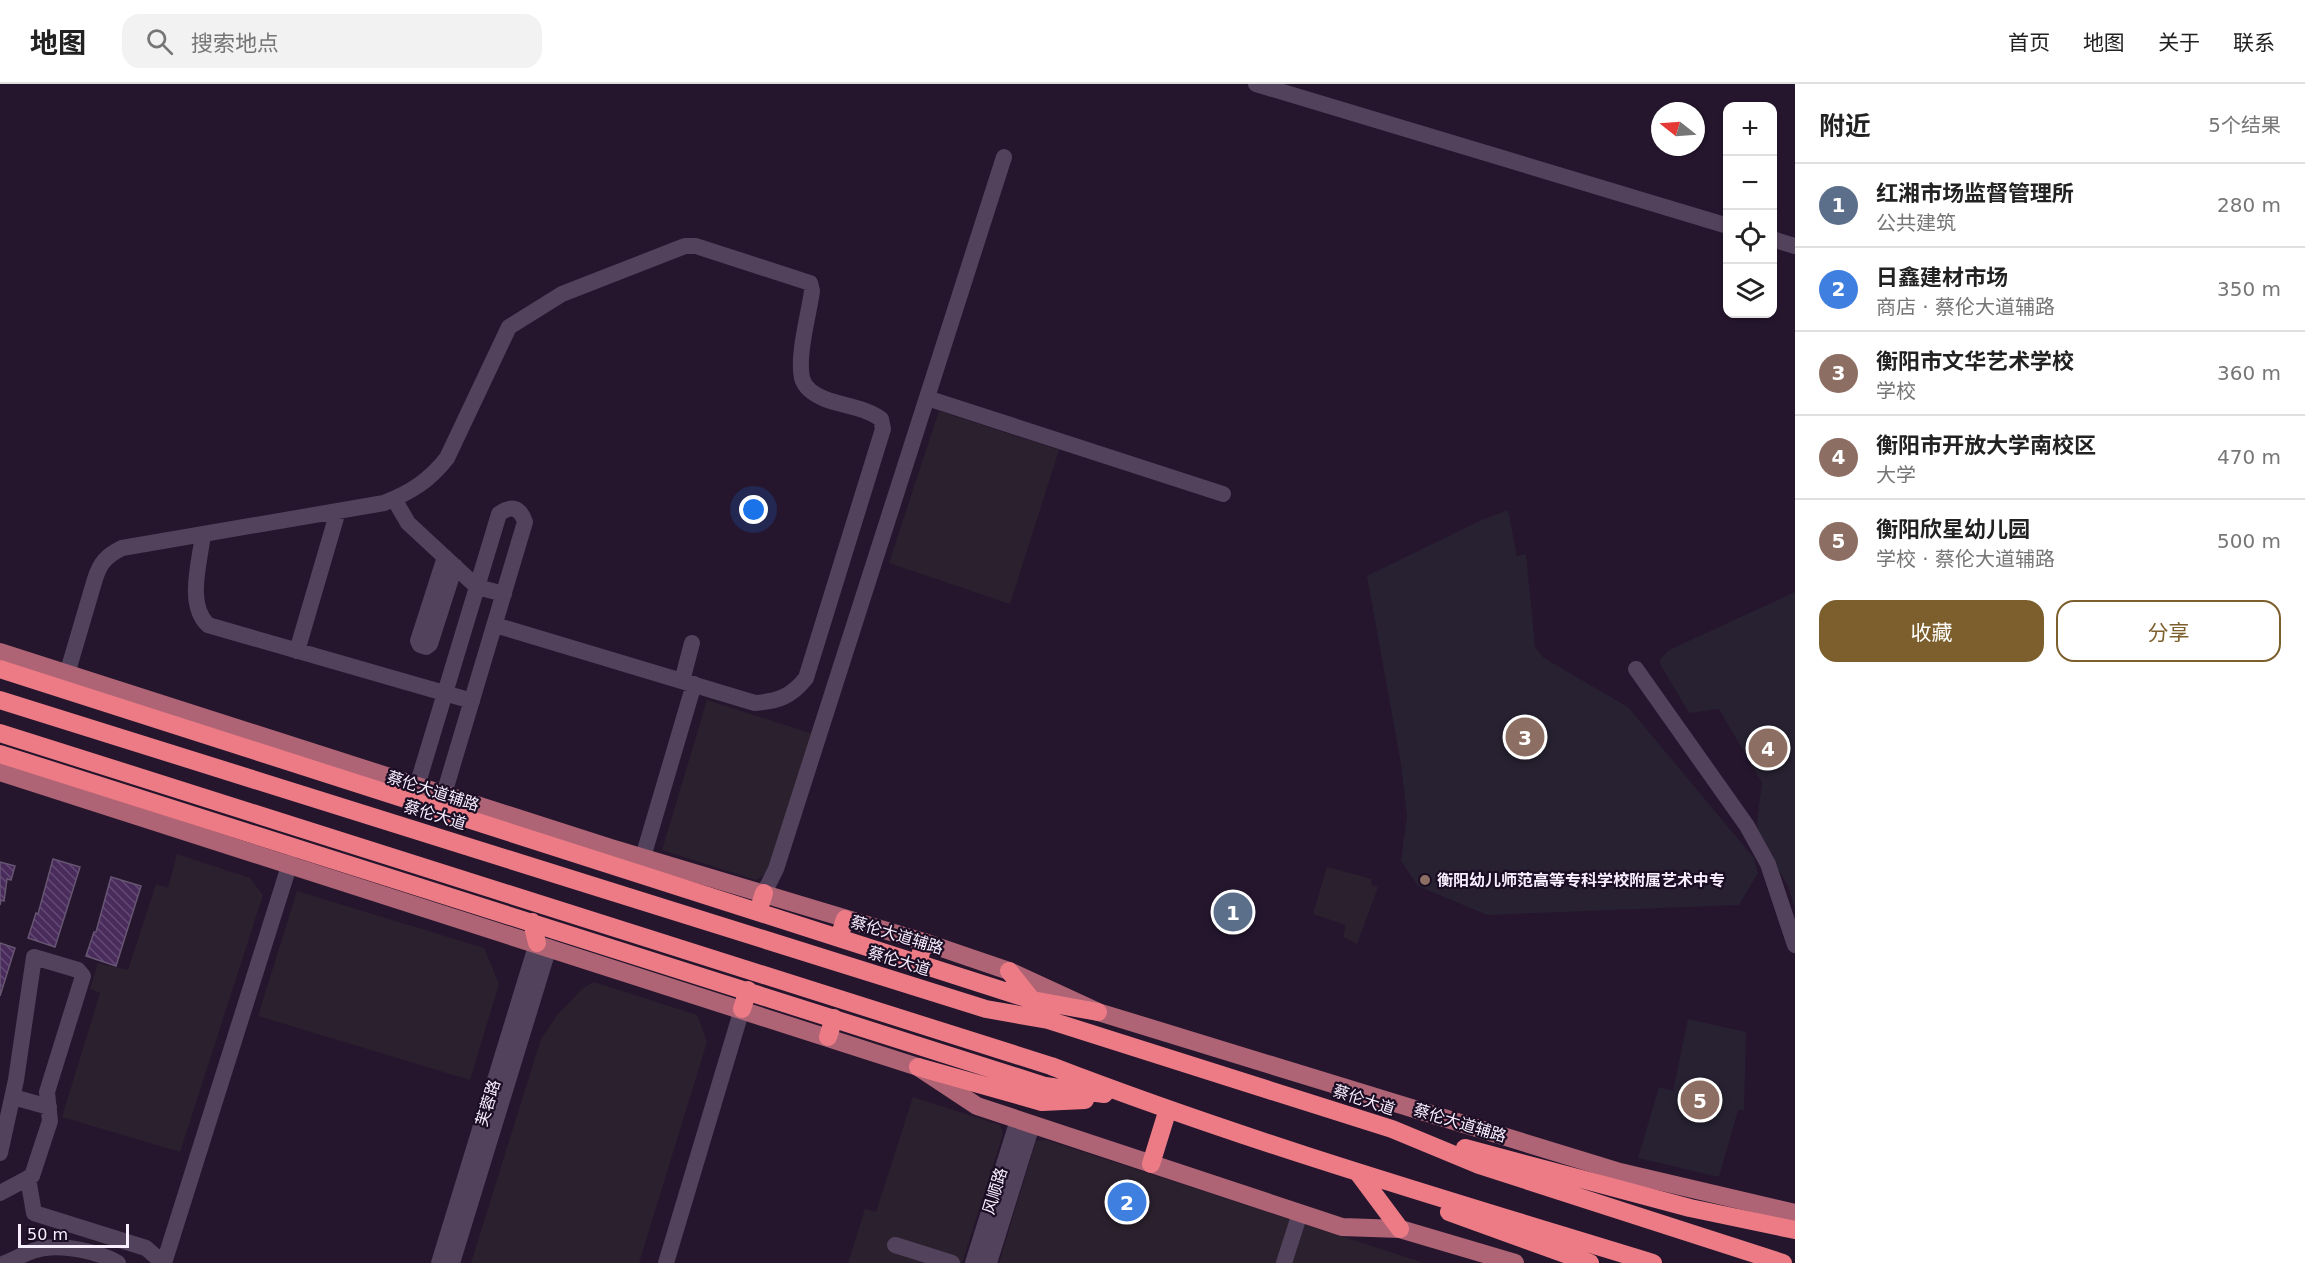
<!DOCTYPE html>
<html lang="zh">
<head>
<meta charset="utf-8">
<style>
  :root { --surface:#fff; --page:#f2f2f2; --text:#222; --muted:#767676; --line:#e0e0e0; --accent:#7c5f2c }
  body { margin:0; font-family:"DejaVu Sans","Noto Sans SC",sans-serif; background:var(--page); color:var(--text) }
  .controls { position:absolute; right:18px; top:18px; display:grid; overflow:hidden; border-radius:12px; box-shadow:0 2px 4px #0004 }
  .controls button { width:54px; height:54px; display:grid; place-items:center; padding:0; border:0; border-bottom:2px solid var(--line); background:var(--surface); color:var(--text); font:30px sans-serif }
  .compass { position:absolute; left:1651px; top:18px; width:54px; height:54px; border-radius:50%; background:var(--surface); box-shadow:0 2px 4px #0004; rotate:287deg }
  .scale { position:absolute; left:18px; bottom:15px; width:111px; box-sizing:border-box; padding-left:6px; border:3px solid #f7eefe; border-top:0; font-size:16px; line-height:21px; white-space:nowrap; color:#f7eefe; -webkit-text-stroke:4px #1b0d24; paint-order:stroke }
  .you { position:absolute; left:754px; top:426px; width:21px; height:21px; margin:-15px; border:4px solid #fff; border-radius:50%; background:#1a73e8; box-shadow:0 0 0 9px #1a73e833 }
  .badge { display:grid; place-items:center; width:39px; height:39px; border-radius:50%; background:var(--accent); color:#fff; font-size:20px; font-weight:700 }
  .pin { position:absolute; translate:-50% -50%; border:3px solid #fff; box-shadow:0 2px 6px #0006 }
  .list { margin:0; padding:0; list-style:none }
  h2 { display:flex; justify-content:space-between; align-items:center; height:78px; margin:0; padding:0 24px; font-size:26px }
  h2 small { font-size:20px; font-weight:400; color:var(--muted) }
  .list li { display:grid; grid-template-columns:39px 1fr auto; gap:18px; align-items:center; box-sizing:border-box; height:84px; padding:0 24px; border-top:2px solid var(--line) }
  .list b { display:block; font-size:22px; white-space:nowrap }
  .list p { margin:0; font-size:20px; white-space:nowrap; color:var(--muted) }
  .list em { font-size:20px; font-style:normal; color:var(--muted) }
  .actions { display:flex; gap:12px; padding:18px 24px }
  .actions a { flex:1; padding:14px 0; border:2px solid var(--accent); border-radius:18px; text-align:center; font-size:21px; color:var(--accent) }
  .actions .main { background:var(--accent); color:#fff }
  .icon { flex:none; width:33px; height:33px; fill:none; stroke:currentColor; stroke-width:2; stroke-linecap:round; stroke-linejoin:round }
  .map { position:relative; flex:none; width:1795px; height:1179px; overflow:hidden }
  header { display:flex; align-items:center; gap:36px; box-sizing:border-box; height:84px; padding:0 30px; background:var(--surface); border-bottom:2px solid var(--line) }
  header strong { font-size:28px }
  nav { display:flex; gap:33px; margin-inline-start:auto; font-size:21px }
  .search { width:420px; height:54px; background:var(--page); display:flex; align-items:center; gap:15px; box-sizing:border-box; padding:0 21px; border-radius:18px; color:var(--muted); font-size:22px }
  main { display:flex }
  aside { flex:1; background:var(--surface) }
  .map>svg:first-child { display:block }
  .commercial { fill:#2b202e }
  .education { fill:#272131 }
  .building { fill:url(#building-back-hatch); stroke:#665671; stroke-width:1.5 }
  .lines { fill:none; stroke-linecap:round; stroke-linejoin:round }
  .minor { stroke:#52425c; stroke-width:16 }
  .major { stroke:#af6475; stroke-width:18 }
  .highway { stroke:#ed7b85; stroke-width:18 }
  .education-dot { fill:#8d6e63; stroke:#1b0d24; stroke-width:2 }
  .labels { text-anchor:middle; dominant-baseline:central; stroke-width:4.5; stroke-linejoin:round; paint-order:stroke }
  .street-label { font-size:16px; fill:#f7eefe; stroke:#1b0d24 }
  .poi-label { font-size:16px; font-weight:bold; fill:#f7eefe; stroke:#1b0d24; text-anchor:start }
</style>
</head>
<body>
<header>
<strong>地图</strong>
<div class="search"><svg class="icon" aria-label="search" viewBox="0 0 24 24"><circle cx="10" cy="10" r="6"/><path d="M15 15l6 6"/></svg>搜索地点</div>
<nav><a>首页</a><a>地图</a><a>关于</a><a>联系</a></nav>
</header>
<main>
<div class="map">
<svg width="1795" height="1179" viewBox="0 0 1795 1179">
  <defs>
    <pattern id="building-back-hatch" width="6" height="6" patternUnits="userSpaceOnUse" patternTransform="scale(1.5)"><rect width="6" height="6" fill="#492b5c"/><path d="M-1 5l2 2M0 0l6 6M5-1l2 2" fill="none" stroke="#644a74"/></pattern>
  </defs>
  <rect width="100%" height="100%" fill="#25162e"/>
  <path class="commercial" d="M 939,327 L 1059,366 L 1010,520 L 889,479 Z
    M 707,616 L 813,650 L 769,788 L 756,796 L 662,766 Z
    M 177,770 L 250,794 L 263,811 L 180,1068 L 62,1033 L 100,909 L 90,905 L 98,879 L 128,886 L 156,800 L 168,804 Z
    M 1327,783 L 1372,795 L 1371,801 L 1378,803 L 1357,860 L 1343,853 L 1346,841 L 1313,830 Z
    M 297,807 L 484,864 L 499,900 L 470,996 L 258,932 Z
    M 594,898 L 697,931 L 707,958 L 639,1179 L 471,1179 L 541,955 L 558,930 L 583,904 Z
    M 913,1013 L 1000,1041 L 1003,1050 L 962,1179 L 848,1179 L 865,1125 L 876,1128 Z
    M 1046,1056 L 1424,1179 L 999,1179 L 1036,1057 Z"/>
  <path class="education" d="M 1508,426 L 1517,472 L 1526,470 L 1535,563 L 1544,574 L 1628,623 L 1754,774 L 1758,789 L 1739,821 L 1487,831 L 1418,802 L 1401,777 L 1407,732 L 1401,680 L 1367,492 L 1477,438 Z
    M 1795,508 L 1795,825 L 1788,802 L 1758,752 L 1757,738 L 1762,699 L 1719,625 L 1689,629 L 1660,580 L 1660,575 L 1669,566 Z
    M 1688,935 L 1746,948 L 1744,1026 L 1738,1026 L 1719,1093 L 1638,1074 L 1659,1003 L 1673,1007 Z"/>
  <path class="building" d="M 53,775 L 80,783 L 55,863 L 28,854 L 36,829 L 38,830 Z
    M 0,778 L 15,782 L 11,796 L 7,795 L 4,817 L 1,816 L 0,821 Z
    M 111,793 L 141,802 L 116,882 L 86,872 L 94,848 L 96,848 Z
    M 0,859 L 15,864 L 0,912 Z"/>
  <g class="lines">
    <path class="minor" d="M 1256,0 L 1728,142
      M 1772,155 L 1795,162
      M 927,314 L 1223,410
      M 394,415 L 408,439 L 477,503 L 504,510
      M 203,450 C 200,478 186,520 208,541 L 472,617
      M 445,473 L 418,557 L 420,561 L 426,563 L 430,560 L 455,482
      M 297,567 L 338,427
      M 1636,585 L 1747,742 L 1768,780 L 1795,861
      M 67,590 L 95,495 C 100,479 106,472 122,464 L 384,419 C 411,408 429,397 447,374 L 509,243 L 562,210 L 685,162 L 696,162 L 810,199 L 812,207 C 809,230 797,271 802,294 C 805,305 815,311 825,315 C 843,322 864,323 881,335 L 883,345 L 806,594 C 791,613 778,617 755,619 L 495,541
      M 682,597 L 692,559
      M 417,702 L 499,430 C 511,421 520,423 525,438 L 444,710
      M 643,773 L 694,600
      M 764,809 L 776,785 L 1004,73
      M 13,1013 L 49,1023
      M 0,1069 L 16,996 L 34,873 L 78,886 L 83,892 L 47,1008 L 50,1037 L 32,1092 L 0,1109
      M 28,1094 L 34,1129 L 146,1164 L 163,1179
      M 895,1161 L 952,1179
      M 5,1179 C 17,1174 32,1165 45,1164 C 65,1161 101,1168 118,1179
      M 164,1179 L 290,779
      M 439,1179 L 537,859
      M 452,1179 L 549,863
      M 666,1179 L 742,925
      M 973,1179 L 1018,1036
      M 989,1179 L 1032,1041
      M 1284,1179 L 1300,1129"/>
    <path class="major" d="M 0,568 L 611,764 L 924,858 L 1009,887 L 1098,928 L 1620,1088 L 1795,1129
      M 0,688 L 918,983 L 977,1022 L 1342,1143 L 1400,1145 L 1515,1179"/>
    <path class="highway" d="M 0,585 L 1032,916 L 1048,936
      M 0,616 L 986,925 L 1048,936 L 1392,1045 L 1479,1081 L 1783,1179
      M 0,649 L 1051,982 C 1248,1058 1451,1117 1653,1179
      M 0,670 L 1045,1002 L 1104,1010
      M 758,828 L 764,809
      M 532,838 L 537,859
      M 839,854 L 845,835
      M 918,879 L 924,858
      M 1009,887 L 1032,916 L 1098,928
      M 742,925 L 748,906
      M 828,953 L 834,934
      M 918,983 L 1042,1018 L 1085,1016
      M 1465,1064 L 1690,1124 L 1795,1146
      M 1151,1080 L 1168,1025
      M 1359,1090 L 1400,1145
      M 1449,1128 L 1590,1179"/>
  </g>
  <circle class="education-dot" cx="1425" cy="796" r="6"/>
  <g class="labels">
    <g class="street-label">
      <text transform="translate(433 707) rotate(18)">蔡伦大道辅路</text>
      <text transform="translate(435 731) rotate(17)">蔡伦大道</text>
      <text transform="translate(897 851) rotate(17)">蔡伦大道辅路</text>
      <text transform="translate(899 877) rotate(17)">蔡伦大道</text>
      <text transform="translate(1364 1016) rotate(18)">蔡伦大道</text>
      <text transform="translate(488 1019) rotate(-73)">芙蓉路</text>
      <text transform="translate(1460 1039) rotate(17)">蔡伦大道辅路</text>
      <text transform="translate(995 1107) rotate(-73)">风顺路</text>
    </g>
    <g class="poi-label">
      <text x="1437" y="796">衡阳幼儿师范高等专科学校附属艺术中专</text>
    </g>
  </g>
</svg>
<div class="controls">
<button>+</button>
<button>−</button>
<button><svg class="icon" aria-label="locate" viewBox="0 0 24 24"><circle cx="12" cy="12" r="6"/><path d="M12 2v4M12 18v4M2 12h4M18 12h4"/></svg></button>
<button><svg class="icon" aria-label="layers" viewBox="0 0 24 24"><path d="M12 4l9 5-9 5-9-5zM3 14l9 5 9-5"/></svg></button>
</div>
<svg class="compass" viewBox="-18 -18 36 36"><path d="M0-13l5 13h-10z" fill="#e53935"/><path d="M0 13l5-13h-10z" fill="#767676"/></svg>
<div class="scale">50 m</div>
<div class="you"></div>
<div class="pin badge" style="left:1233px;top:828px;background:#5c6f8a">1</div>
<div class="pin badge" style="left:1127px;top:1118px;background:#3f7fe0">2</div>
<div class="pin badge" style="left:1525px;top:653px;background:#8d6e63">3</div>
<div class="pin badge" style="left:1768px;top:664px;background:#8d6e63">4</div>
<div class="pin badge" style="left:1700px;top:1016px;background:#8d6e63">5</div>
</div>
<aside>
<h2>附近<small>5个结果</small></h2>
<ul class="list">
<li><span class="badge" style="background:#5c6f8a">1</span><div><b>红湘市场监督管理所</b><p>公共建筑</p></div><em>280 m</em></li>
<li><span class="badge" style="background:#3f7fe0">2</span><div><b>日鑫建材市场</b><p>商店 · 蔡伦大道辅路</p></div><em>350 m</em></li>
<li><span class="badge" style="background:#8d6e63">3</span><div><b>衡阳市文华艺术学校</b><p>学校</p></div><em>360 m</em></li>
<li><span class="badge" style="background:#8d6e63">4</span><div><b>衡阳市开放大学南校区</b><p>大学</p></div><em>470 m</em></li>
<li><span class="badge" style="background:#8d6e63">5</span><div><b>衡阳欣星幼儿园</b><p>学校 · 蔡伦大道辅路</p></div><em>500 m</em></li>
</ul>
<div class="actions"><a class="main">收藏</a><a>分享</a></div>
</aside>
</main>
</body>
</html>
